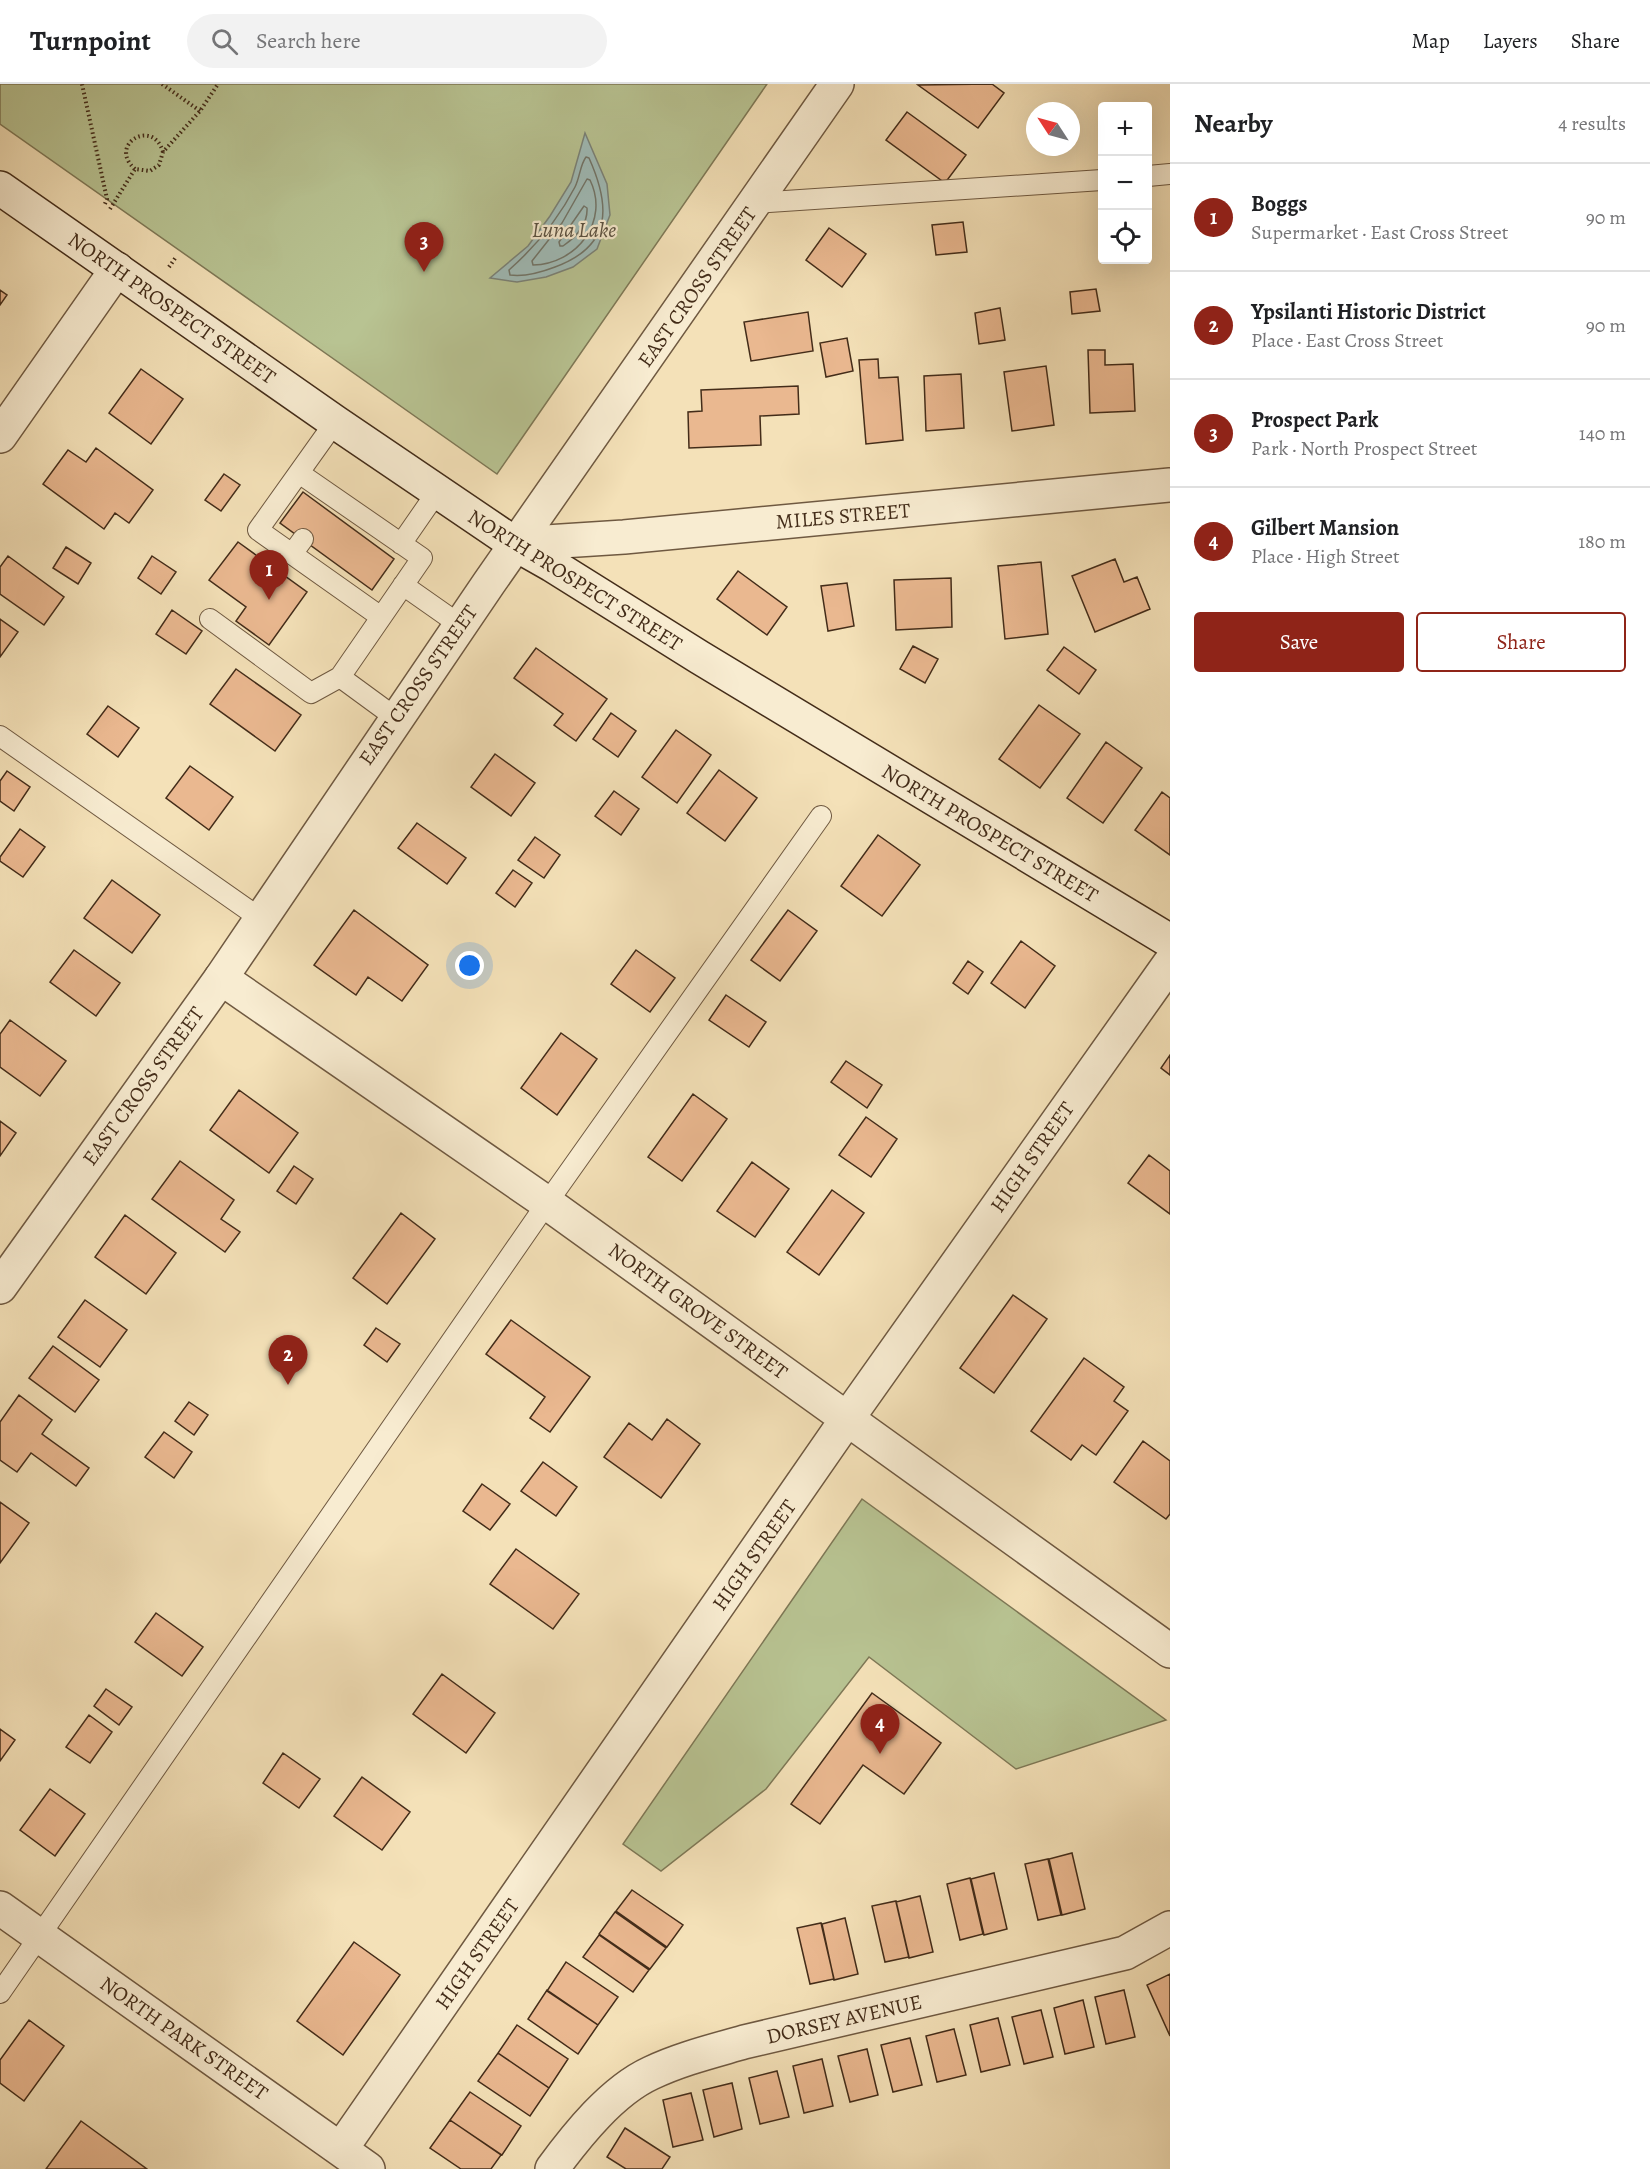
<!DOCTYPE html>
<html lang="en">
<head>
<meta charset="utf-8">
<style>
  :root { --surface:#fff; --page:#f2f2f2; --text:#202124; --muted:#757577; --line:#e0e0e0; --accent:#8f2418 }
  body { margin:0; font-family:Alegreya,serif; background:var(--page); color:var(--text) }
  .controls { position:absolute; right:18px; top:18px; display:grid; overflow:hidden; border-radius:6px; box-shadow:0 6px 24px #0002 }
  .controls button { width:54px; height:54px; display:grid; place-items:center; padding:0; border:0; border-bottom:2px solid var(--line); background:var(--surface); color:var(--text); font:30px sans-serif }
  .compass { position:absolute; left:1026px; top:18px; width:54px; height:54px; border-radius:50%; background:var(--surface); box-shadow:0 6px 24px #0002; rotate:306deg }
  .you { position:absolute; left:470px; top:882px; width:21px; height:21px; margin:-15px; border:4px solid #fff; border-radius:50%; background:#1a73e8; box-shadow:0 0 0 9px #1a73e833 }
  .badge { display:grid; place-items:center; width:39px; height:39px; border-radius:50%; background:var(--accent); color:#fff; font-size:20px; font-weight:700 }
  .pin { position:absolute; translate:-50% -50px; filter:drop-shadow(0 2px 3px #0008) }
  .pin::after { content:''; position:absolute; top:32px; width:21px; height:18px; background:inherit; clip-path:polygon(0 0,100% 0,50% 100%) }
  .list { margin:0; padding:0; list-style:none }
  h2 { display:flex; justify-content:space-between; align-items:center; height:78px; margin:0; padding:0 24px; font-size:26px }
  h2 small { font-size:20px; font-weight:400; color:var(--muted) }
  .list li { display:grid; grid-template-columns:39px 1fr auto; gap:18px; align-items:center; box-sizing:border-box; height:108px; padding:0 24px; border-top:2px solid var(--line) }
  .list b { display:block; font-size:22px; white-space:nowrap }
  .list p { margin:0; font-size:20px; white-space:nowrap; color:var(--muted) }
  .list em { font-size:20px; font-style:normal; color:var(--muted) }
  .actions { display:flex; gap:12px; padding:18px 24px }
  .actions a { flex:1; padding:14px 0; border:2px solid var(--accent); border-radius:6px; text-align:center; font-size:21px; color:var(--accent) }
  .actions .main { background:var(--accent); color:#fff }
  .icon { flex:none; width:33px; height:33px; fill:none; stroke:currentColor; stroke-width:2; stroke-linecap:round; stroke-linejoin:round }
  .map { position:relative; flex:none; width:1170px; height:2085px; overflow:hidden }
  header { display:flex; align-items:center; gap:36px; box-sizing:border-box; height:84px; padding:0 30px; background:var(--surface); border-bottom:2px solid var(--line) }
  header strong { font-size:28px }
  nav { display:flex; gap:33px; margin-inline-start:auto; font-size:21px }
  .search { width:420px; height:54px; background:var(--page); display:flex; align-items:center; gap:15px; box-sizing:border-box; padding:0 21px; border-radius:33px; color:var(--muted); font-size:22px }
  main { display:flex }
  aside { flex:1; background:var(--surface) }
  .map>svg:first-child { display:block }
  .green { fill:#b8c392; stroke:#7e7856; stroke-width:1.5 }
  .water { fill:#9fbbb7; stroke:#7a8278; stroke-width:1.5 }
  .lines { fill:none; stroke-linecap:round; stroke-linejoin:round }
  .shore { stroke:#717468; stroke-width:1.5 }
  .building { fill:#eab890; stroke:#432c19; stroke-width:1.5 }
  .service-casing { stroke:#6f5941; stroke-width:22 }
  .minor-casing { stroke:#6f5941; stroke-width:36 }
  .tertiary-casing { stroke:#6f5941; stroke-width:36 }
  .secondary-casing { stroke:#432c19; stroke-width:36 }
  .path { stroke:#432c19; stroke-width:4; stroke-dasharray:1.5 3; stroke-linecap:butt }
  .service { stroke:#f8ecd1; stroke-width:20 }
  .minor { stroke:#f8ecd1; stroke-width:33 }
  .tertiary { stroke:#f8ecd1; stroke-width:33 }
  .secondary { stroke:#f8ecd1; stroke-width:33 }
  .labels { text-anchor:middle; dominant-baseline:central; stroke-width:4.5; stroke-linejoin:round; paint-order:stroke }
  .street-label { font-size:21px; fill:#432c19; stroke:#f8ecd1 }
  .water-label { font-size:22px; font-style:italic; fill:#5a5040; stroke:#f8ecd1 }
</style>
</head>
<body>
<header>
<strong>Turnpoint</strong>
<div class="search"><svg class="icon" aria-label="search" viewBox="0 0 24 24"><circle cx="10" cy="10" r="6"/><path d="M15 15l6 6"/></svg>Search here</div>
<nav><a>Map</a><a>Layers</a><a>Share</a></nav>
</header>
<main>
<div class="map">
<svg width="1170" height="2085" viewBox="0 0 1170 2085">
  <rect width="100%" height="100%" fill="#f4e1b8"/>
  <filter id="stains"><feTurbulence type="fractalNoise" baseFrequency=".00333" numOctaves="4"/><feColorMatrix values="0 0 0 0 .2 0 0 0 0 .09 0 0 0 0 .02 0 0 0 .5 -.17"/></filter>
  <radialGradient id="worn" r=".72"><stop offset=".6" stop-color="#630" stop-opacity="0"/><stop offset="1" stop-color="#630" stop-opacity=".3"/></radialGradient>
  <path class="green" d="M 0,0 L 767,0 L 497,390 L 0,40 Z
    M 862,1415 L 1166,1636 L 1016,1685 L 869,1573 L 766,1705 L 661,1787 L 623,1760 Z"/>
  <path class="water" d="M 585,49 L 607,100 L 610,131 L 597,165 L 573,183 L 546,193 L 517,198 L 490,194 L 528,162 L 550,132 L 571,98 Z"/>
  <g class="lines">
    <path class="shore" d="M 586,73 L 589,74 C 611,123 612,162 555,183 C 542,188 524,193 510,191 L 509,186 C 536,162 558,136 575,103 C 580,93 580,81 586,73 Z
      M 587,95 L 590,96 C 610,137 577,180 533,181 L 532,177 L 562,139 Z
      M 584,122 L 587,124 C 588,141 576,153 563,162 L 560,162 L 559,158 Z"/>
  </g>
  <path class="building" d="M 992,0 L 1004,9 L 978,44 L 918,1 Z
    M 907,28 L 966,71 L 945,99 L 886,56 Z
    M 963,138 L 967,168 L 936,171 L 932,141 Z
    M 829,144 L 866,170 L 842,203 L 806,176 Z
    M 1096,205 L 1100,227 L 1072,230 L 1070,208 Z
    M 0,206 L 7,211 L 0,221 Z
    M 1000,224 L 1005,256 L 979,260 L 975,229 Z
    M 808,228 L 813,267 L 751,277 L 744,238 Z
    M 847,254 L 853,287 L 826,293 L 820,259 Z
    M 1088,266 L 1105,266 L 1105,281 L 1133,280 L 1135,327 L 1090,329 Z
    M 878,275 L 879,294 L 898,293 L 903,356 L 866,360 L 859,276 Z
    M 1046,282 L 1054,341 L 1012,347 L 1004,288 Z
    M 141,285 L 183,315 L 151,360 L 109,329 Z
    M 961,290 L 964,344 L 926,347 L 924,292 Z
    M 798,302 L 799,330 L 760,332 L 761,361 L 689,364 L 688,328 L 702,327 L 701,306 Z
    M 96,364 L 153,406 L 129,439 L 115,429 L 104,445 L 43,400 L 68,366 L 86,378 Z
    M 224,390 L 240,401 L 221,427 L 205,416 Z
    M 303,408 L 394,475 L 372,506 L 280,439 Z
    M 238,458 L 307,508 L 269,561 L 236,537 L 246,523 L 209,496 Z
    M 66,463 L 91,479 L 78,500 L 53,484 Z
    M 8,472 L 64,513 L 44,541 L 0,510 L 0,483 Z
    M 152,472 L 176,488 L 161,510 L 138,494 Z
    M 1115,475 L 1124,498 L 1137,493 L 1150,525 L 1095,548 L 1072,492 Z
    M 1041,478 L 1048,550 L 1005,555 L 998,482 Z
    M 738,487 L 787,523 L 767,551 L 717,515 Z
    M 951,494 L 952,543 L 896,546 L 894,496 Z
    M 847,499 L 854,542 L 828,547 L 821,502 Z
    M 172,526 L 202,547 L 186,570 L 156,550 Z
    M 0,535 L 18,548 L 0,573 Z
    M 913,562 L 938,575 L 925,599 L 900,585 Z
    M 1064,563 L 1096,586 L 1079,610 L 1047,586 Z
    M 536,564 L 607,615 L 576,657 L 554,641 L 563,630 L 514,594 Z
    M 236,585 L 301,631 L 275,667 L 210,620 Z
    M 1039,621 L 1080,650 L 1040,704 L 999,675 Z
    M 108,622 L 139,644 L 118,673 L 87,650 Z
    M 611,629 L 636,647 L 618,673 L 593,655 Z
    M 676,646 L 711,671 L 677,719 L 642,693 Z
    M 1106,658 L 1142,684 L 1103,739 L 1067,714 Z
    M 495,670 L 535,699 L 511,732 L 471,703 Z
    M 190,682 L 233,713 L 209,746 L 166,714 Z
    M 719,686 L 757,714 L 725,757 L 687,729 Z
    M 7,687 L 30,703 L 14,727 L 0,717 L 0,697 Z
    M 614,707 L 639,725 L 621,751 L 595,732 Z
    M 1162,708 L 1170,714 L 1170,771 L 1135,746 Z
    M 417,739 L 466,774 L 447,800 L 398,764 Z
    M 20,745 L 45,763 L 23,793 L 0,777 L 0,773 Z
    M 878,751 L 920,781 L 882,832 L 841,802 Z
    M 535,753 L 560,771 L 544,794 L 518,776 Z
    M 513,786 L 532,799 L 515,823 L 496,809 Z
    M 112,796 L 160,831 L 132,869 L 84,834 Z
    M 354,826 L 428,881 L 402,917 L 368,893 L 356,911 L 314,881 Z
    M 788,826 L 817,847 L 780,897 L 751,876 Z
    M 1021,857 L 1055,882 L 1025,924 L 991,899 Z
    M 74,866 L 120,899 L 96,932 L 50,898 Z
    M 636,866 L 675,894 L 650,928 L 611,900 Z
    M 968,877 L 983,888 L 968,910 L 953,899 Z
    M 726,911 L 766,938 L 749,963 L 709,936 Z
    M 10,936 L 66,977 L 40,1012 L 0,983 L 0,950 Z
    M 561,949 L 597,975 L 557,1031 L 521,1004 Z
    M 1170,971 L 1170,991 L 1161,984 Z
    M 846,977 L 882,1001 L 867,1024 L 831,998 Z
    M 239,1006 L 298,1049 L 269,1089 L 210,1046 Z
    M 693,1010 L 727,1035 L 682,1097 L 648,1073 Z
    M 866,1033 L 897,1055 L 871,1093 L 839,1071 Z
    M 0,1037 L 16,1049 L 0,1072 Z
    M 1149,1071 L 1170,1087 L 1170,1130 L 1128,1099 Z
    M 180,1077 L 234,1116 L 221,1135 L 240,1148 L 225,1168 L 152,1115 Z
    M 752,1078 L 789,1105 L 755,1153 L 717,1127 Z
    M 294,1082 L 313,1095 L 296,1120 L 277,1107 Z
    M 832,1106 L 864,1129 L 819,1191 L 787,1168 Z
    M 401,1129 L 435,1155 L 387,1220 L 353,1194 Z
    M 125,1131 L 176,1169 L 146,1210 L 95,1173 Z
    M 1013,1211 L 1047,1235 L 994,1309 L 960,1284 Z
    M 85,1216 L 127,1246 L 100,1283 L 58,1253 Z
    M 511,1236 L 590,1293 L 550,1348 L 530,1334 L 545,1313 L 486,1270 Z
    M 376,1244 L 400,1260 L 387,1278 L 364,1261 Z
    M 53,1262 L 99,1296 L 75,1328 L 29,1294 Z
    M 1084,1274 L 1124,1303 L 1114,1317 L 1128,1327 L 1096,1371 L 1082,1361 L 1071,1376 L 1031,1347 Z
    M 19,1311 L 52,1336 L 42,1350 L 89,1384 L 76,1402 L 31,1369 L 17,1388 L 0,1376 L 0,1338 Z
    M 189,1318 L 208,1331 L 194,1351 L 175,1337 Z
    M 667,1335 L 700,1360 L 661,1414 L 604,1373 L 629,1339 L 652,1356 Z
    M 164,1348 L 192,1368 L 174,1394 L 145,1373 Z
    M 1143,1357 L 1170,1377 L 1170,1430 L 1166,1435 L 1114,1398 Z
    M 543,1378 L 577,1403 L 556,1432 L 521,1407 Z
    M 482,1400 L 510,1420 L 490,1446 L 463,1427 Z
    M 0,1418 L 29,1439 L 0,1479 Z
    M 516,1465 L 579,1510 L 553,1545 L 490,1500 Z
    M 156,1529 L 203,1563 L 182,1592 L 135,1558 Z
    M 442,1590 L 495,1629 L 466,1669 L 413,1630 Z
    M 106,1605 L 132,1623 L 119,1641 L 94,1622 Z
    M 872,1609 L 941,1659 L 904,1710 L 863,1681 L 820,1740 L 791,1720 Z
    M 89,1631 L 112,1648 L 90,1679 L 66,1663 Z
    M 0,1645 L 15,1656 L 0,1677 Z
    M 283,1669 L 320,1695 L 299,1724 L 263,1699 Z
    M 362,1693 L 410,1728 L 382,1766 L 334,1732 Z
    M 50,1705 L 85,1730 L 55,1772 L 20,1746 Z
    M 1072,1769 L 1085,1825 L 1062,1831 L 1049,1775 Z
    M 1048,1775 L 1061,1831 L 1038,1836 L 1025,1780 Z
    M 994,1789 L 1007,1845 L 984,1851 L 971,1795 Z
    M 970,1794 L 983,1850 L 960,1856 L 947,1800 Z
    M 632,1806 L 683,1841 L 667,1863 L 616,1827 Z
    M 920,1812 L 933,1868 L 909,1874 L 896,1818 Z
    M 896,1817 L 909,1873 L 885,1878 L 872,1822 Z
    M 615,1828 L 666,1864 L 650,1885 L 599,1850 Z
    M 845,1834 L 858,1890 L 834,1896 L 822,1840 Z
    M 821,1839 L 834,1895 L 810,1900 L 797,1844 Z
    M 599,1851 L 649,1886 L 633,1908 L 583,1873 Z
    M 354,1858 L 400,1891 L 343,1971 L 297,1937 Z
    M 566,1878 L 618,1913 L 598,1941 L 547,1907 Z
    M 1170,1890 L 1170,1952 L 1147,1901 Z
    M 547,1906 L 598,1941 L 578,1970 L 528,1935 Z
    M 1124,1906 L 1135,1953 L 1106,1960 L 1095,1913 Z
    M 1083,1916 L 1094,1963 L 1065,1970 L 1054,1924 Z
    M 1041,1926 L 1053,1973 L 1024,1980 L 1012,1933 Z
    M 998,1934 L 1010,1981 L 981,1988 L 970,1941 Z
    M 29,1936 L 64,1962 L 24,2017 L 0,1999 L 0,1976 Z
    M 517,1941 L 568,1975 L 549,2004 L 498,1969 Z
    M 954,1945 L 966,1991 L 937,1998 L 926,1952 Z
    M 910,1954 L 922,2001 L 893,2008 L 881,1961 Z
    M 867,1965 L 878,2011 L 850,2018 L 838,1972 Z
    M 498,1969 L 549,2004 L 530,2032 L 478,1997 Z
    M 822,1975 L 833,2022 L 804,2029 L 793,1982 Z
    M 777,1987 L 789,2033 L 760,2040 L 749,1994 Z
    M 732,1999 L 742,2045 L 714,2053 L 703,2006 Z
    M 470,2008 L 521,2042 L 502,2071 L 450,2036 Z
    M 691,2009 L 703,2056 L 673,2063 L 663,2016 Z
    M 450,2036 L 501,2071 L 491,2085 L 461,2085 L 430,2064 Z
    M 81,2037 L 147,2085 L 46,2085 Z
    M 625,2044 L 670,2073 L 662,2085 L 626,2085 L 607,2073 Z"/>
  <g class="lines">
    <defs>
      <path id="service" d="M 1148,92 L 1170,90
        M 755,119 L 1102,96
        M 335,338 L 258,446 L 381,533
        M 401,460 L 437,408
        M 292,470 L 303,455
        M 403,501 L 460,541
        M 210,535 L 311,609 L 340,593 L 422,474 L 299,389
        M 340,593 L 396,634
        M 0,652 L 261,835
        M 0,1909 L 547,1119 L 821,732"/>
      <path id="minor" d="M 0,352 L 117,185
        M 515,460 L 624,453 L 1170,401
        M 221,894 L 547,1119 L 1170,1567
        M 0,1824 L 368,2085
        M 341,2065 L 847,1335 L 1170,879
        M 552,2085 C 577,2051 612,2007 651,1989 C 680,1975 713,1967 744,1958 L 1125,1869 L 1170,1844"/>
      <path id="tertiary" d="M 0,1203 L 221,894 L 489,499 L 837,0"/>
      <path id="secondary" d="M 0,104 L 335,338 L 515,460 L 552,481 L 699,573 L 1170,857"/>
    </defs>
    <use href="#service" class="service-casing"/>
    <use href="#minor" class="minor-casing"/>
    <use href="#tertiary" class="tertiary-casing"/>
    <use href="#secondary" class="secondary-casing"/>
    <path class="path" d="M 82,0 L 107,115 L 104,122
      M 162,0 L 200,27
      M 135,85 C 107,61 153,33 163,68
      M 110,125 L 135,85 L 150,87 L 159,81 L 163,68 L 200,27 L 218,0
      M 169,183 L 176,173"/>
    <use href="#service" class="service"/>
    <use href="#minor" class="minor"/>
    <use href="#tertiary" class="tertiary"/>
    <use href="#secondary" class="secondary"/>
  </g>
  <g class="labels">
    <g class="street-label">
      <text transform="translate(697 203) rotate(-55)">EAST CROSS STREET</text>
      <text transform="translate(172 224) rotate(35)">NORTH PROSPECT STREET</text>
      <text transform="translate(843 432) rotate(-5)">MILES STREET</text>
      <text transform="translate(575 496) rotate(32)">NORTH PROSPECT STREET</text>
      <text transform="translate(418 601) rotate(-55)">EAST CROSS STREET</text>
      <text transform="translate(990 749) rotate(31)">NORTH PROSPECT STREET</text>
      <text transform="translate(143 1002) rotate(-54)">EAST CROSS STREET</text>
      <text transform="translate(1032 1073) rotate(-55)">HIGH STREET</text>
      <text transform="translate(698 1227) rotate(36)">NORTH GROVE STREET</text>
      <text transform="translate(754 1471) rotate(-55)">HIGH STREET</text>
      <text transform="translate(477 1870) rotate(-55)">HIGH STREET</text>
      <text transform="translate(844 1935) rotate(-13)">DORSEY AVENUE</text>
      <text transform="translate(184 1954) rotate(35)">NORTH PARK STREET</text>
    </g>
    <g class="water-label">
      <text x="574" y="146">Luna Lake</text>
    </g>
  </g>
  <rect width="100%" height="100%" filter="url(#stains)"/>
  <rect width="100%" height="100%" fill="url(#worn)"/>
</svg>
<div class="controls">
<button>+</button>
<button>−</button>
<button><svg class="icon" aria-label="locate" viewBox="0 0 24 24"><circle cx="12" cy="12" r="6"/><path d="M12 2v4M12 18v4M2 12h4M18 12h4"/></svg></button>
</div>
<svg class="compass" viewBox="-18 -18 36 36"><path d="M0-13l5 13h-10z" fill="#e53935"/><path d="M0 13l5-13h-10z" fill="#757577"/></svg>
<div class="you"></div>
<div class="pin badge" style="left:269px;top:516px">1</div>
<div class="pin badge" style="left:288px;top:1301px">2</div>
<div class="pin badge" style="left:424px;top:188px">3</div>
<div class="pin badge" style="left:880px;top:1670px">4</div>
</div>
<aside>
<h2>Nearby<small>4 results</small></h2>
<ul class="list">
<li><span class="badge">1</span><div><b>Boggs</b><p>Supermarket · East Cross Street</p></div><em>90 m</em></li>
<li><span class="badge">2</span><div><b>Ypsilanti Historic District</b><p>Place · East Cross Street</p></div><em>90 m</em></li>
<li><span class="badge">3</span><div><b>Prospect Park</b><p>Park · North Prospect Street</p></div><em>140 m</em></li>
<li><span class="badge">4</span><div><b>Gilbert Mansion</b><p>Place · High Street</p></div><em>180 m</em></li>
</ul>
<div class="actions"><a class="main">Save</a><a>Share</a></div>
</aside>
</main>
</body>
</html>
